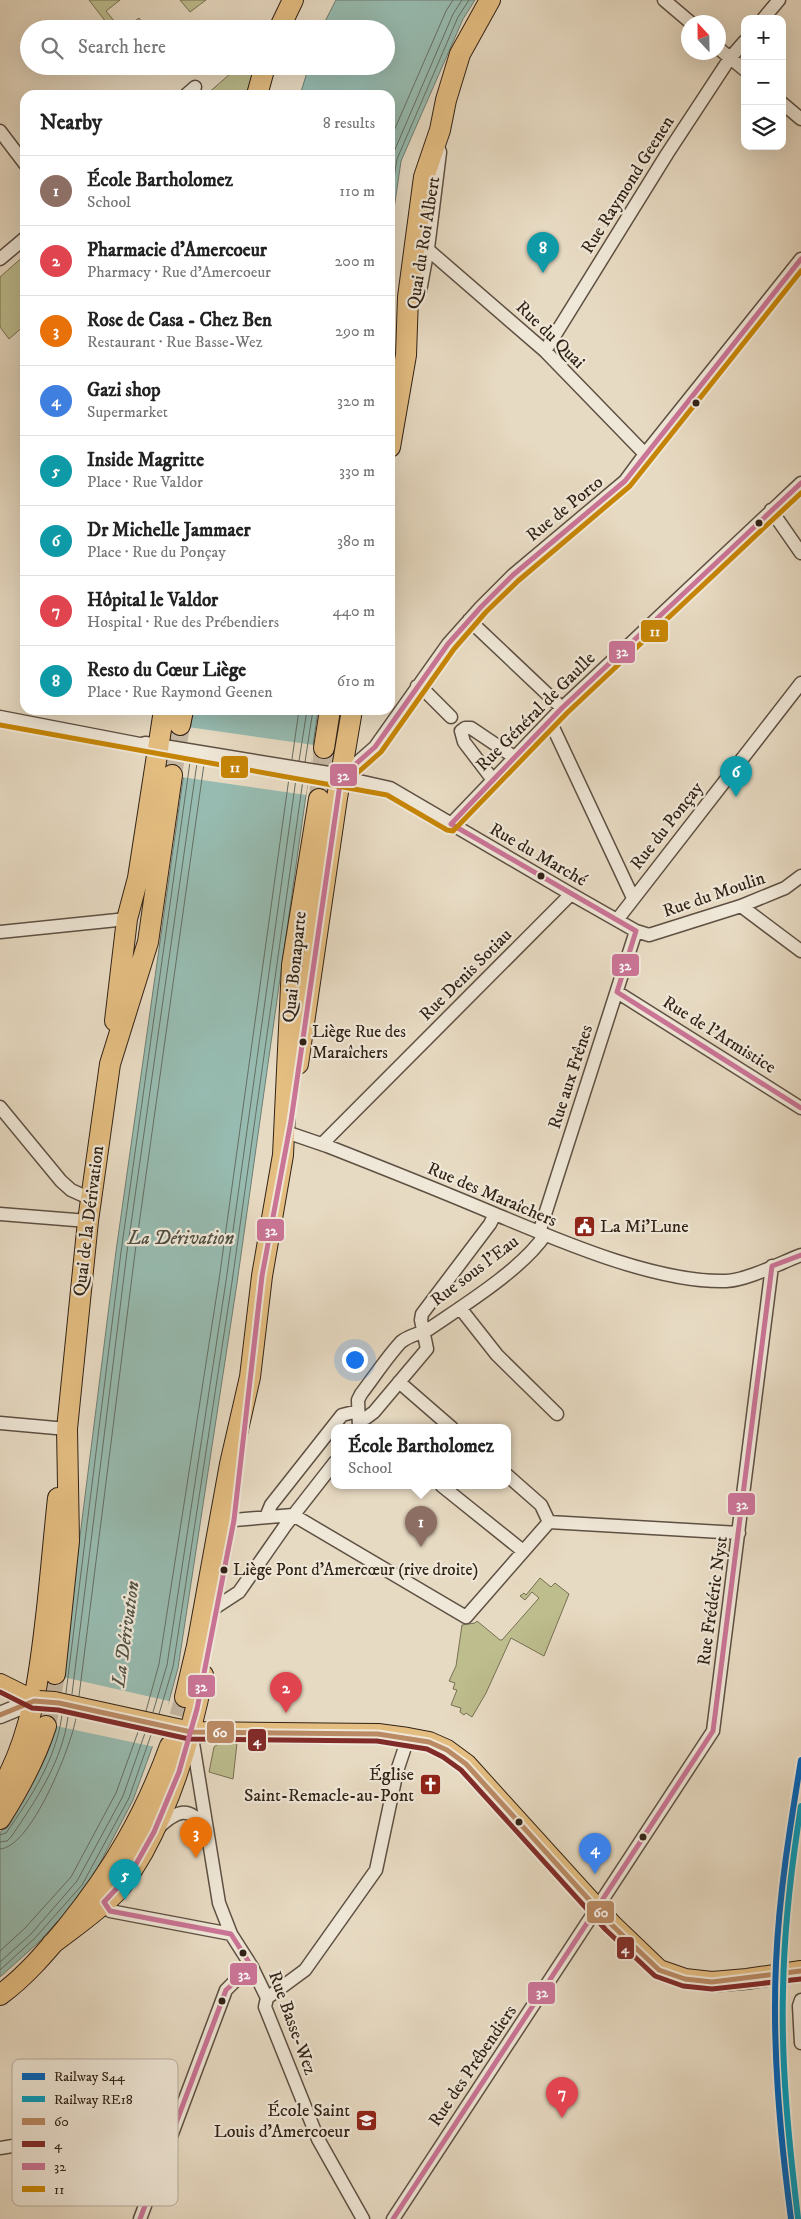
<!DOCTYPE html>
<html lang="en">
<head>
<meta charset="utf-8">
<style>
  :root { --surface:#fff; --page:#f2f2f2; --text:#222; --muted:#767676; --line:#e0e0e0; --accent:#8f2418 }
  body { margin:0; font-family:"IM FELL DW Pica",serif; background:var(--page); color:var(--text) }
  .controls { position:absolute; right:15px; top:15px; display:grid; overflow:hidden; border-radius:10px; box-shadow:0 5px 20px #0002 }
  .controls button { width:45px; height:45px; display:grid; place-items:center; padding:0; border:0; border-bottom:1px solid var(--line); background:var(--surface); color:var(--text); font:25px sans-serif }
  .compass { position:absolute; left:681px; top:15px; width:45px; height:45px; border-radius:50%; background:var(--surface); box-shadow:0 5px 20px #0002; rotate:338deg }
  .you { position:absolute; left:354px; top:1359px; width:18px; height:18px; margin:-12px; border:4px solid #fff; border-radius:50%; background:#1a73e8; box-shadow:0 0 0 8px #1a73e833 }
  .badge { display:grid; place-items:center; width:32px; height:32px; border-radius:50%; background:var(--accent); color:#fff; font-size:16px; font-weight:700 }
  .pin { position:absolute; translate:-50% -41px; filter:drop-shadow(0 1px 2px #0008) }
  .pin::after { content:''; position:absolute; top:26px; width:18px; height:15px; background:inherit; clip-path:polygon(0 0,100% 0,50% 100%) }
  .popup { position:absolute; left:331px; top:1424px; width:180px; height:65px; box-sizing:border-box; display:grid; place-content:center; border-radius:10px; background:var(--surface); filter:drop-shadow(0 1px 4px #0005); font-size:16px; white-space:nowrap; color:var(--muted) }
  .popup b { font-size:19px; color:var(--text) }
  .popup::after { content:''; position:absolute; left:50%; top:100%; margin-left:-10px; border:10px solid transparent; border-top-color:var(--surface) }
  .list { margin:0; padding:0; list-style:none }
  h2 { display:flex; justify-content:space-between; align-items:center; height:65px; margin:0; padding:0 20px; font-size:21px }
  h2 small { font-size:16px; font-weight:400; color:var(--muted) }
  .list li { display:grid; grid-template-columns:32px 1fr auto; gap:15px; align-items:center; box-sizing:border-box; height:70px; padding:0 20px; border-top:1px solid var(--line) }
  .list b { display:block; font-size:19px; white-space:nowrap }
  .list p { margin:0; font-size:16px; white-space:nowrap; color:var(--muted) }
  .list em { font-size:16px; font-style:normal; color:var(--muted) }
  .icon { flex:none; width:28px; height:28px; fill:none; stroke:currentColor; stroke-width:2; stroke-linecap:round; stroke-linejoin:round }
  .map { position:relative; flex:none; width:801px; height:2219px; overflow:hidden }
  .search { position:absolute; background:var(--surface); box-shadow:0 5px 20px #0002; left:20px; top:20px; width:375px; height:55px; display:flex; align-items:center; gap:12px; box-sizing:border-box; padding:0 18px; border-radius:28px; color:var(--muted); font-size:19px }
  .panel { position:absolute; background:var(--surface); box-shadow:0 5px 20px #0002; left:20px; top:90px; width:375px; height:625px; border-radius:15px }
  .map>svg:first-child { display:block }
  .green { fill:#bdbd8e; stroke:#777052 }
  .water { fill:#97bbb0; stroke:#6e7e73 }
  .pier { fill:#e7dac2 }
  .lines { fill:none; stroke-linecap:round; stroke-linejoin:round }
  .shore { stroke:#646e64; stroke-width:1 }
  .primary-tunnel { stroke:#c3b5a0; stroke-width:20; stroke-dasharray:20 10; stroke-linecap:butt }
  .minor-casing { stroke:#5e5042; stroke-width:15 }
  .tertiary-casing { stroke:#5e5042; stroke-width:19 }
  .primary-casing { stroke:#312217; stroke-width:22 }
  .minor { stroke:#efe7d7; stroke-width:12 }
  .tertiary { stroke:#efe7d7; stroke-width:16 }
  .primary { stroke:#e4bd81; stroke-width:20 }
  .primary-bridge-casing { stroke:#312217; stroke-width:22; stroke-linecap:butt }
  .primary-bridge { stroke:#e4bd81; stroke-width:20 }
  .bus-1-casing { stroke:#efe7d7; stroke-width:9 }
  .bus-2-casing { stroke:#efe7d7; stroke-width:9 }
  .bus-3-casing { stroke:#efe7d7; stroke-width:9 }
  .bus-4-casing { stroke:#efe7d7; stroke-width:9 }
  .bus-1 { stroke:#ba8a64; stroke-width:5 }
  .bus-2 { stroke:#812b29; stroke-width:5 }
  .bus-3 { stroke:#ca7496; stroke-width:5 }
  .bus-4 { stroke:#c68506; stroke-width:5 }
  .rail-1-casing { stroke:#efe7d7; stroke-width:10 }
  .rail-2-casing { stroke:#efe7d7; stroke-width:10 }
  .rail-1 { stroke:#0065bd; stroke-width:6 }
  .rail-2 { stroke:#059cbc; stroke-width:6 }
  .bus-dot { fill:#312217; stroke:#efe7d7; stroke-width:2 }
  .labels { text-anchor:middle; dominant-baseline:central; stroke-width:4.5; stroke-linejoin:round; paint-order:stroke }
  .bus-label { font-size:17px; fill:#312217; stroke:#efe7d7; text-anchor:start }
  .street-label { font-size:18px; fill:#312217; stroke:#efe7d7 }
  .poi-label { font-size:18px; fill:#312217; stroke:#efe7d7; text-anchor:end }
  .water-label { font-size:19px; font-style:italic; fill:#505045; stroke:#efe7d7 }
  .key { fill:#efe7d7; stroke:#b6ac9d; stroke-width:1 }
  .key-label { font-size:14px; fill:#312217 }
  .line-badge { stroke:#efe7d7; stroke-width:2 }
  .badge-label { font-size:14px; text-anchor:middle; font-weight:bold; fill:#fff }
</style>
</head>
<body>
<div class="map">
<svg width="801" height="2219" viewBox="0 0 801 2219">
  <rect width="100%" height="100%" fill="#e7dac2"/>
  <filter id="stains"><feTurbulence type="fractalNoise" baseFrequency=".004" numOctaves="4"/><feColorMatrix values="0 0 0 0 .2 0 0 0 0 .09 0 0 0 0 .02 0 0 0 .5 -.17"/></filter>
  <radialGradient id="worn" r=".72"><stop offset=".6" stop-color="#630" stop-opacity="0"/><stop offset="1" stop-color="#630" stop-opacity=".3"/></radialGradient>
  <path class="green" d="M 89,0 L 120,0 L 106,11 L 115,22 L 109,26 Z
    M 180,0 L 206,0 L 190,12 Z
    M 139,18 L 147,29 L 124,29 Z
    M 239,66 L 263,66 L 255,95 L 206,95 Z
    M 25,255 L 25,325 L 9,339 L 0,327 L 0,277 Z
    M 540,1578 L 551,1587 L 555,1583 L 569,1594 L 544,1656 L 511,1638 L 486,1693 L 472,1717 L 466,1713 L 464,1715 L 460,1712 L 461,1708 L 451,1705 L 457,1690 L 453,1689 L 455,1683 L 449,1681 L 456,1666 L 462,1625 L 475,1623 L 477,1621 L 500,1640 L 502,1640 L 539,1598 L 532,1592 L 525,1600 L 520,1596 L 524,1593 L 526,1595 Z
    M 221,1742 L 237,1743 L 233,1779 L 209,1772 L 214,1747 Z"/>
  <path class="water" d="M 336,0 L 475,0 L 463,19 L 401,161 L 390,237 L 390,95 L 300,95 L 309,66 L 386,66 L 386,29 L 321,29 Z
    M 193,710 L 318,710 L 237,1283 L 178,1668 L 169,1701 L 133,1800 L 87,1888 L 39,1942 L 0,1977 L 0,1833 L 32,1784 L 46,1756 L 56,1726 L 116,1251 Z"/>
  <path class="pier" d="M 188,727 L 314,745 L 306,795 L 181,777 Z
    M 63,1677 L 169,1701 L 167,1714 L 155,1747 L 56,1726 Z"/>
  <g class="lines">
    <path class="shore" d="M 390,140 L 446,11 L 453,0
      M 390,161 L 453,14 L 462,0
      M 390,203 L 397,159 L 458,17 L 469,0
      M 292,759 L 299,710
      M 299,761 L 307,710
      M 305,762 L 313,710
      M 66,1693 L 121,1252 L 190,762
      M 72,1694 L 127,1252 L 197,763
      M 79,1696 L 135,1253 L 204,764
      M 146,1711 L 159,1664 L 219,1280 L 289,778
      M 153,1712 L 167,1665 L 226,1281 L 296,779
      M 159,1714 L 173,1667 L 232,1282 L 303,780
      M 0,1835 L 6,1833 C 31,1797 56,1760 62,1715
      M 0,1842 L 7,1841 L 11,1837 C 36,1800 62,1762 68,1717
      M 0,1849 C 31,1848 71,1747 76,1718
      M 0,1951 L 25,1928 L 71,1877 L 116,1793 L 138,1732
      M 0,1962 L 31,1934 L 77,1881 L 123,1796 L 145,1733
      M 0,1970 L 35,1938 L 82,1885 L 129,1798 L 151,1735"/>
    <path class="primary-tunnel" d="M 172,775 L 180,725
      M 319,799 L 324,748
      M 46,1726 L 55,1674
      M 171,1745 L 185,1697"/>
    <defs>
      <path id="minor" d="M 664,0 L 690,22
        M 763,19 L 779,0
        M 718,48 L 745,70
        M 186,95 L 195,87
        M 782,103 L 801,119
        M 0,131 L 25,164
        M 426,248 L 545,351 L 645,454
        M 0,259 L 25,238
        M 545,351 L 667,154 L 730,58 L 745,41
        M 771,510 L 801,553
        M 469,620 L 562,708
        M 417,686 L 425,691 L 451,717
        M 0,717 L 145,745
        M 550,721 L 633,898
        M 341,777 L 375,747 L 448,644 L 481,607 L 513,575 L 625,481 L 645,454 L 801,259
        M 341,777 L 390,788 L 571,894 L 636,931 L 649,935 L 741,906 L 785,888 L 801,876
        M 493,780 L 464,742 L 461,731 L 465,728 L 471,728 L 514,757
        M 451,824 L 562,708 L 801,483
        M 741,906 L 801,951
        M 617,920 L 801,683
        M 0,932 L 127,919
        M 617,992 L 801,1108
        M 0,1107 L 61,1181 L 71,1190 L 91,1199
        M 289,1133 L 327,1146 C 383,1168 439,1190 495,1214 C 560,1241 656,1283 726,1281 C 748,1280 780,1263 801,1255
        M 322,1144 L 571,894
        M 0,1214 L 88,1221
        M 539,1233 L 636,931
        M 460,1308 L 497,1355 L 557,1414
        M 399,1382 L 452,1428
        M 359,1419 L 366,1418 L 374,1412 L 427,1349 L 421,1320 L 422,1314 L 490,1224 L 495,1214
        M 0,1423 L 67,1429
        M 359,1428 L 358,1400 L 361,1394 C 374,1377 387,1357 401,1342 C 409,1335 420,1334 429,1329 C 464,1305 521,1270 545,1235
        M 507,1475 L 541,1505 L 549,1522 L 739,1533
        M 442,1486 L 523,1551
        M 293,1515 L 466,1617 L 549,1522
        M 266,1517 L 271,1505 L 342,1415 L 358,1411
        M 234,1520 L 293,1515
        M 216,1607 L 239,1592 L 285,1526 L 335,1462
        M 192,1737 L 219,1903 L 231,1934 L 252,1967 L 267,1998 L 265,2007 L 318,2139 L 363,2219
        M 158,1828 C 177,1810 190,1805 205,1829
        M 104,1902 L 110,1911 L 231,1934
        M 267,1998 L 305,1970 L 376,1870 L 397,1771 L 408,1738
        M 801,2000 L 799,2006 L 801,2043
        M 0,2148 L 55,2139
        M 140,2219 L 226,1990 L 243,1973 L 252,1967
        M 393,2219 L 713,1731 L 772,1266"/>
      <path id="tertiary" d="M 418,291 L 426,248 L 438,152
        M 145,745 L 341,777
        M 0,1715 L 34,1701"/>
      <path id="primary" d="M 279,29 L 293,0
        M 257,95 L 265,66
        M 390,447 L 406,355 L 408,297 L 424,177 L 440,130 L 446,100 L 460,54 L 490,0
        M 180,725 L 183,710
        M 324,748 L 330,710
        M 115,1021 L 127,919 L 138,878 L 164,710
        M 298,1064 L 337,798 L 352,710
        M 55,1674 L 69,1541 L 67,1429 L 88,1221 L 110,1064 L 148,942 L 172,775
        M 0,1684 L 34,1701 L 39,1701
        M 185,1697 L 197,1646 L 230,1464 L 250,1377 L 262,1276 L 283,1155 L 292,965 L 319,799
        M 54,1702 L 191,1732 L 378,1734 L 408,1738 L 429,1742 L 447,1750 L 466,1764 L 612,1925 L 659,1970 L 685,1979 L 712,1982 L 747,1979 L 801,1971
        M 0,1791 C 33,1736 40,1671 47,1608 C 51,1572 54,1535 58,1498
        M 0,1819 C 19,1789 35,1760 46,1726
        M 52,1944 C 74,1927 98,1911 117,1891 C 128,1879 135,1865 143,1852 C 173,1797 191,1737 203,1675
        M 0,1995 C 26,1976 46,1952 67,1927 C 113,1870 145,1815 170,1746"/>
    </defs>
    <use href="#minor" class="minor-casing"/>
    <use href="#tertiary" class="tertiary-casing"/>
    <use href="#primary" class="primary-casing"/>
    <use href="#minor" class="minor"/>
    <use href="#tertiary" class="tertiary"/>
    <use href="#primary" class="primary"/>
    <defs>
      <path id="primary-bridge" d="M 39,1701 L 54,1702"/>
    </defs>
    <use href="#primary-bridge" class="primary-bridge-casing"/>
    <use href="#primary-bridge" class="primary-bridge"/>
    <defs>
      <path id="bus-1" d="M 0,1715 L 34,1701 L 59,1703 L 191,1732 L 378,1734 L 429,1742 L 447,1750 L 466,1764 L 612,1925 L 659,1970 L 685,1979 L 712,1982 L 801,1971"/>
      <path id="bus-2" d="M 0,1692 L 32,1708 L 58,1710 L 189,1739 L 377,1741 L 427,1749 L 443,1757 L 461,1770 L 606,1930 L 655,1976 L 683,1986 L 712,1989 L 801,1979"/>
      <path id="bus-3" d="M 801,483 L 562,708 L 451,824 L 636,931 L 617,992 L 801,1108
        M 140,2219 L 226,1990 L 252,1967 L 231,1934 L 110,1911 L 104,1902 L 131,1873 L 154,1832 L 179,1772 L 197,1709 L 234,1520 L 262,1276 L 291,1121 L 341,777 L 375,747 L 448,644 L 481,607 L 513,575 L 625,481 L 801,259
        M 393,2219 L 713,1731 L 772,1266 L 801,1255"/>
      <path id="bus-4" d="M 0,725 L 387,795 L 447,830 L 453,831 L 567,713 L 801,493
        M 346,783 L 381,752 L 454,649 L 486,612 L 518,581 L 630,486 L 801,271"/>
    </defs>
    <use href="#bus-1" class="bus-1-casing"/>
    <use href="#bus-2" class="bus-2-casing"/>
    <use href="#bus-3" class="bus-3-casing"/>
    <use href="#bus-4" class="bus-4-casing"/>
    <use href="#bus-1" class="bus-1"/>
    <use href="#bus-2" class="bus-2"/>
    <use href="#bus-3" class="bus-3"/>
    <use href="#bus-4" class="bus-4"/>
    <defs>
      <path id="rail-1" d="M 791,2219 C 780,2134 772,2048 776,1963 C 779,1894 790,1827 801,1760"/>
      <path id="rail-2" d="M 798,2218 C 789,2143 781,2067 783,1991 C 784,1929 791,1868 801,1806"/>
    </defs>
    <use href="#rail-1" class="rail-1-casing"/>
    <use href="#rail-2" class="rail-2-casing"/>
    <use href="#rail-1" class="rail-1"/>
    <use href="#rail-2" class="rail-2"/>
  </g>
  <defs>
    <symbol id="civic-square" viewBox="-11 -11 22 22"><rect x="-9" y="-9" width="18" height="18" rx="4" fill="#8f2418" stroke="#efe7d7"/><path d="M-.6-6.5H3V-4.5H.6V-3L4-1V1h2V6H-6V1h2V-1L-.6-3ZM-1.2 2.5V6h2.4V2.5Z" fill="#fff"/></symbol>
    <symbol id="church-square" viewBox="-11 -11 22 22"><rect x="-9" y="-9" width="18" height="18" rx="4" fill="#8f2418" stroke="#efe7d7"/><path d="M-1.2-6h2.4v3.5h3.3v2.4h-3.3V6h-2.4V-.1h-3.3v-2.4h3.3Z" fill="#fff"/></symbol>
    <symbol id="school-square" viewBox="-11 -11 22 22"><rect x="-9" y="-9" width="18" height="18" rx="4" fill="#8f2418" stroke="#efe7d7"/><path d="M0-5L7-2L0 1L-7-2ZM-4 1L0 2.5L4 1V4Q0 6-4 4Z" fill="#fff"/></symbol>
  </defs>
  <g fill-rule="evenodd">
    <use href="#civic-square" x="572" y="1214" width="25" height="25"/>
    <use href="#church-square" x="418" y="1772" width="25" height="25"/>
    <use href="#school-square" x="354" y="2108" width="25" height="25"/>
  </g>
  <g class="bus-dot">
    <circle cx="696" cy="403" r="4.5"/>
    <circle cx="759" cy="523" r="4.5"/>
    <circle cx="541" cy="876" r="4.5"/>
    <circle cx="303" cy="1042" r="4.5"/>
    <circle cx="224" cy="1570" r="4.5"/>
    <circle cx="519" cy="1822" r="4.5"/>
    <circle cx="643" cy="1837" r="4.5"/>
    <circle cx="243" cy="1953" r="4.5"/>
    <circle cx="222" cy="2001" r="4.5"/>
  </g>
  <g class="labels">
    <g class="bus-label">
      <text x="312" y="1032">Liège Rue des<tspan x="312" dy="21">Maraîchers</tspan></text>
      <text x="233" y="1570">Liège Pont d'Amercœur (rive droite)</text>
    </g>
    <g class="street-label">
      <text transform="translate(628 185) rotate(-58)">Rue Raymond Geenen</text>
      <text transform="translate(424 243) rotate(-81)">Quai du Roi Albert</text>
      <text transform="translate(550 335) rotate(44)">Rue du Quai</text>
      <text transform="translate(565 509) rotate(-39)">Rue de Porto</text>
      <text transform="translate(536 712) rotate(-45)">Rue Général de Gaulle</text>
      <text transform="translate(667 826) rotate(-52)">Rue du Ponçay</text>
      <text transform="translate(538 855) rotate(30)">Rue du Marché</text>
      <text transform="translate(714 895) rotate(-19)">Rue du Moulin</text>
      <text transform="translate(295 967) rotate(-84)">Quai Bonaparte</text>
      <text transform="translate(466 975) rotate(-45)">Rue Denis Sotiau</text>
      <text transform="translate(719 1035) rotate(32)">Rue de l'Armistice</text>
      <text transform="translate(571 1077) rotate(-72)">Rue aux Frênes</text>
      <text transform="translate(492 1195) rotate(23)">Rue des Maraîchers</text>
      <text transform="translate(89 1221) rotate(-83)">Quai de la Dérivation</text>
      <text transform="translate(475 1271) rotate(-37)">Rue sous l'Eau</text>
      <text transform="translate(713 1601) rotate(-82)">Rue Frédéric Nyst</text>
      <text transform="translate(292 2023) rotate(70)">Rue Basse-Wez</text>
      <text transform="translate(473 2066) rotate(-56)">Rue des Prébendiers</text>
    </g>
    <g class="poi-label">
      <text x="600" y="1227" text-anchor="start">La Mi'Lune</text>
      <text x="414" y="1775">Église<tspan x="414" dy="21">Saint-Remacle-au-Pont</tspan></text>
      <text x="350" y="2111">École Saint<tspan x="350" dy="21">Louis d'Amercoeur</tspan></text>
    </g>
    <g class="water-label">
      <text x="181" y="1238">La Dérivation</text>
      <text transform="translate(126 1634) rotate(-82)">La Dérivation</text>
    </g>
  </g>
  <rect x="12" y="2059" width="166" height="147" rx="8" class="key"/>
  <rect x="22" y="2073" width="23" height="7" fill="#0065bd"/>
  <rect x="22" y="2096" width="23" height="6" fill="#059cbc"/>
  <rect x="22" y="2118" width="23" height="7" fill="#ba8a64"/>
  <rect x="22" y="2141" width="23" height="6" fill="#812b29"/>
  <rect x="22" y="2163" width="23" height="7" fill="#ca7496"/>
  <rect x="22" y="2186" width="23" height="6" fill="#c68506"/>
  <g class="key-label">
    <text x="54" y="2081">Railway S44</text>
    <text x="54" y="2104">Railway RE18</text>
    <text x="54" y="2126">60</text>
    <text x="54" y="2149">4</text>
    <text x="54" y="2171">32</text>
    <text x="54" y="2194">11</text>
  </g>
  <g class="line-badge">
    <rect x="640" y="619" width="29" height="24" rx="5" fill="#c68506"/>
    <rect x="608" y="640" width="28" height="24" rx="5" fill="#ca7496"/>
    <rect x="220" y="755" width="29" height="24" rx="5" fill="#c68506"/>
    <rect x="329" y="763" width="29" height="24" rx="5" fill="#ca7496"/>
    <rect x="611" y="953" width="29" height="24" rx="5" fill="#ca7496"/>
    <rect x="256" y="1218" width="29" height="24" rx="5" fill="#ca7496"/>
    <rect x="727" y="1492" width="29" height="24" rx="5" fill="#ca7496"/>
    <rect x="187" y="1674" width="29" height="24" rx="5" fill="#ca7496"/>
    <rect x="206" y="1720" width="29" height="24" rx="5" fill="#ba8a64"/>
    <rect x="247" y="1728" width="20" height="24" rx="5" fill="#812b29"/>
    <rect x="586" y="1900" width="29" height="24" rx="5" fill="#ba8a64"/>
    <rect x="616" y="1936" width="19" height="24" rx="5" fill="#812b29"/>
    <rect x="229" y="1962" width="29" height="24" rx="5" fill="#ca7496"/>
    <rect x="527" y="1981" width="29" height="24" rx="5" fill="#ca7496"/>
  </g>
  <g class="badge-label">
    <text x="655" y="636">11</text>
    <text x="622" y="656">32</text>
    <text x="235" y="772">11</text>
    <text x="343" y="780">32</text>
    <text x="625" y="970">32</text>
    <text x="271" y="1235">32</text>
    <text x="742" y="1509">32</text>
    <text x="201" y="1691">32</text>
    <text x="220" y="1737">60</text>
    <text x="257" y="1745">4</text>
    <text x="601" y="1917">60</text>
    <text x="625" y="1953">4</text>
    <text x="244" y="1979">32</text>
    <text x="542" y="1997">32</text>
  </g>
  <rect width="100%" height="100%" filter="url(#stains)"/>
  <rect width="100%" height="100%" fill="url(#worn)"/>
</svg>
<div class="controls">
<button>+</button>
<button>−</button>
<button><svg class="icon" aria-label="layers" viewBox="0 0 24 24"><path d="M12 4l9 5-9 5-9-5zM3 14l9 5 9-5"/></svg></button>
</div>
<svg class="compass" viewBox="-18 -18 36 36"><path d="M0-13l5 13h-10z" fill="#e53935"/><path d="M0 13l5-13h-10z" fill="#767676"/></svg>
<div class="you"></div>
<div class="pin badge" style="left:421px;top:1547px;background:#8d6e63">1</div>
<div class="popup"><b>École Bartholomez</b>School</div>
<div class="pin badge" style="left:286px;top:1713px;background:#e0444e">2</div>
<div class="pin badge" style="left:196px;top:1858px;background:#e8710a">3</div>
<div class="pin badge" style="left:595px;top:1874px;background:#3f7fe0">4</div>
<div class="pin badge" style="left:125px;top:1900px;background:#0f9aa8">5</div>
<div class="pin badge" style="left:736px;top:797px;background:#0f9aa8">6</div>
<div class="pin badge" style="left:562px;top:2118px;background:#e0444e">7</div>
<div class="pin badge" style="left:543px;top:273px;background:#0f9aa8">8</div>
<div class="search"><svg class="icon" aria-label="search" viewBox="0 0 24 24"><circle cx="10" cy="10" r="6"/><path d="M15 15l6 6"/></svg>Search here</div>
<section class="panel">
<h2>Nearby<small>8 results</small></h2>
<ul class="list">
<li><span class="badge" style="background:#8d6e63">1</span><div><b>École Bartholomez</b><p>School</p></div><em>110 m</em></li>
<li><span class="badge" style="background:#e0444e">2</span><div><b>Pharmacie d'Amercoeur</b><p>Pharmacy · Rue d'Amercoeur</p></div><em>200 m</em></li>
<li><span class="badge" style="background:#e8710a">3</span><div><b>Rose de Casa - Chez Ben</b><p>Restaurant · Rue Basse-Wez</p></div><em>290 m</em></li>
<li><span class="badge" style="background:#3f7fe0">4</span><div><b>Gazi shop</b><p>Supermarket</p></div><em>320 m</em></li>
<li><span class="badge" style="background:#0f9aa8">5</span><div><b>Inside Magritte</b><p>Place · Rue Valdor</p></div><em>330 m</em></li>
<li><span class="badge" style="background:#0f9aa8">6</span><div><b>Dr Michelle Jammaer</b><p>Place · Rue du Ponçay</p></div><em>380 m</em></li>
<li><span class="badge" style="background:#e0444e">7</span><div><b>Hôpital le Valdor</b><p>Hospital · Rue des Prébendiers</p></div><em>440 m</em></li>
<li><span class="badge" style="background:#0f9aa8">8</span><div><b>Resto du Cœur Liège</b><p>Place · Rue Raymond Geenen</p></div><em>610 m</em></li>
</ul>
</section>
</div>
</body>
</html>
